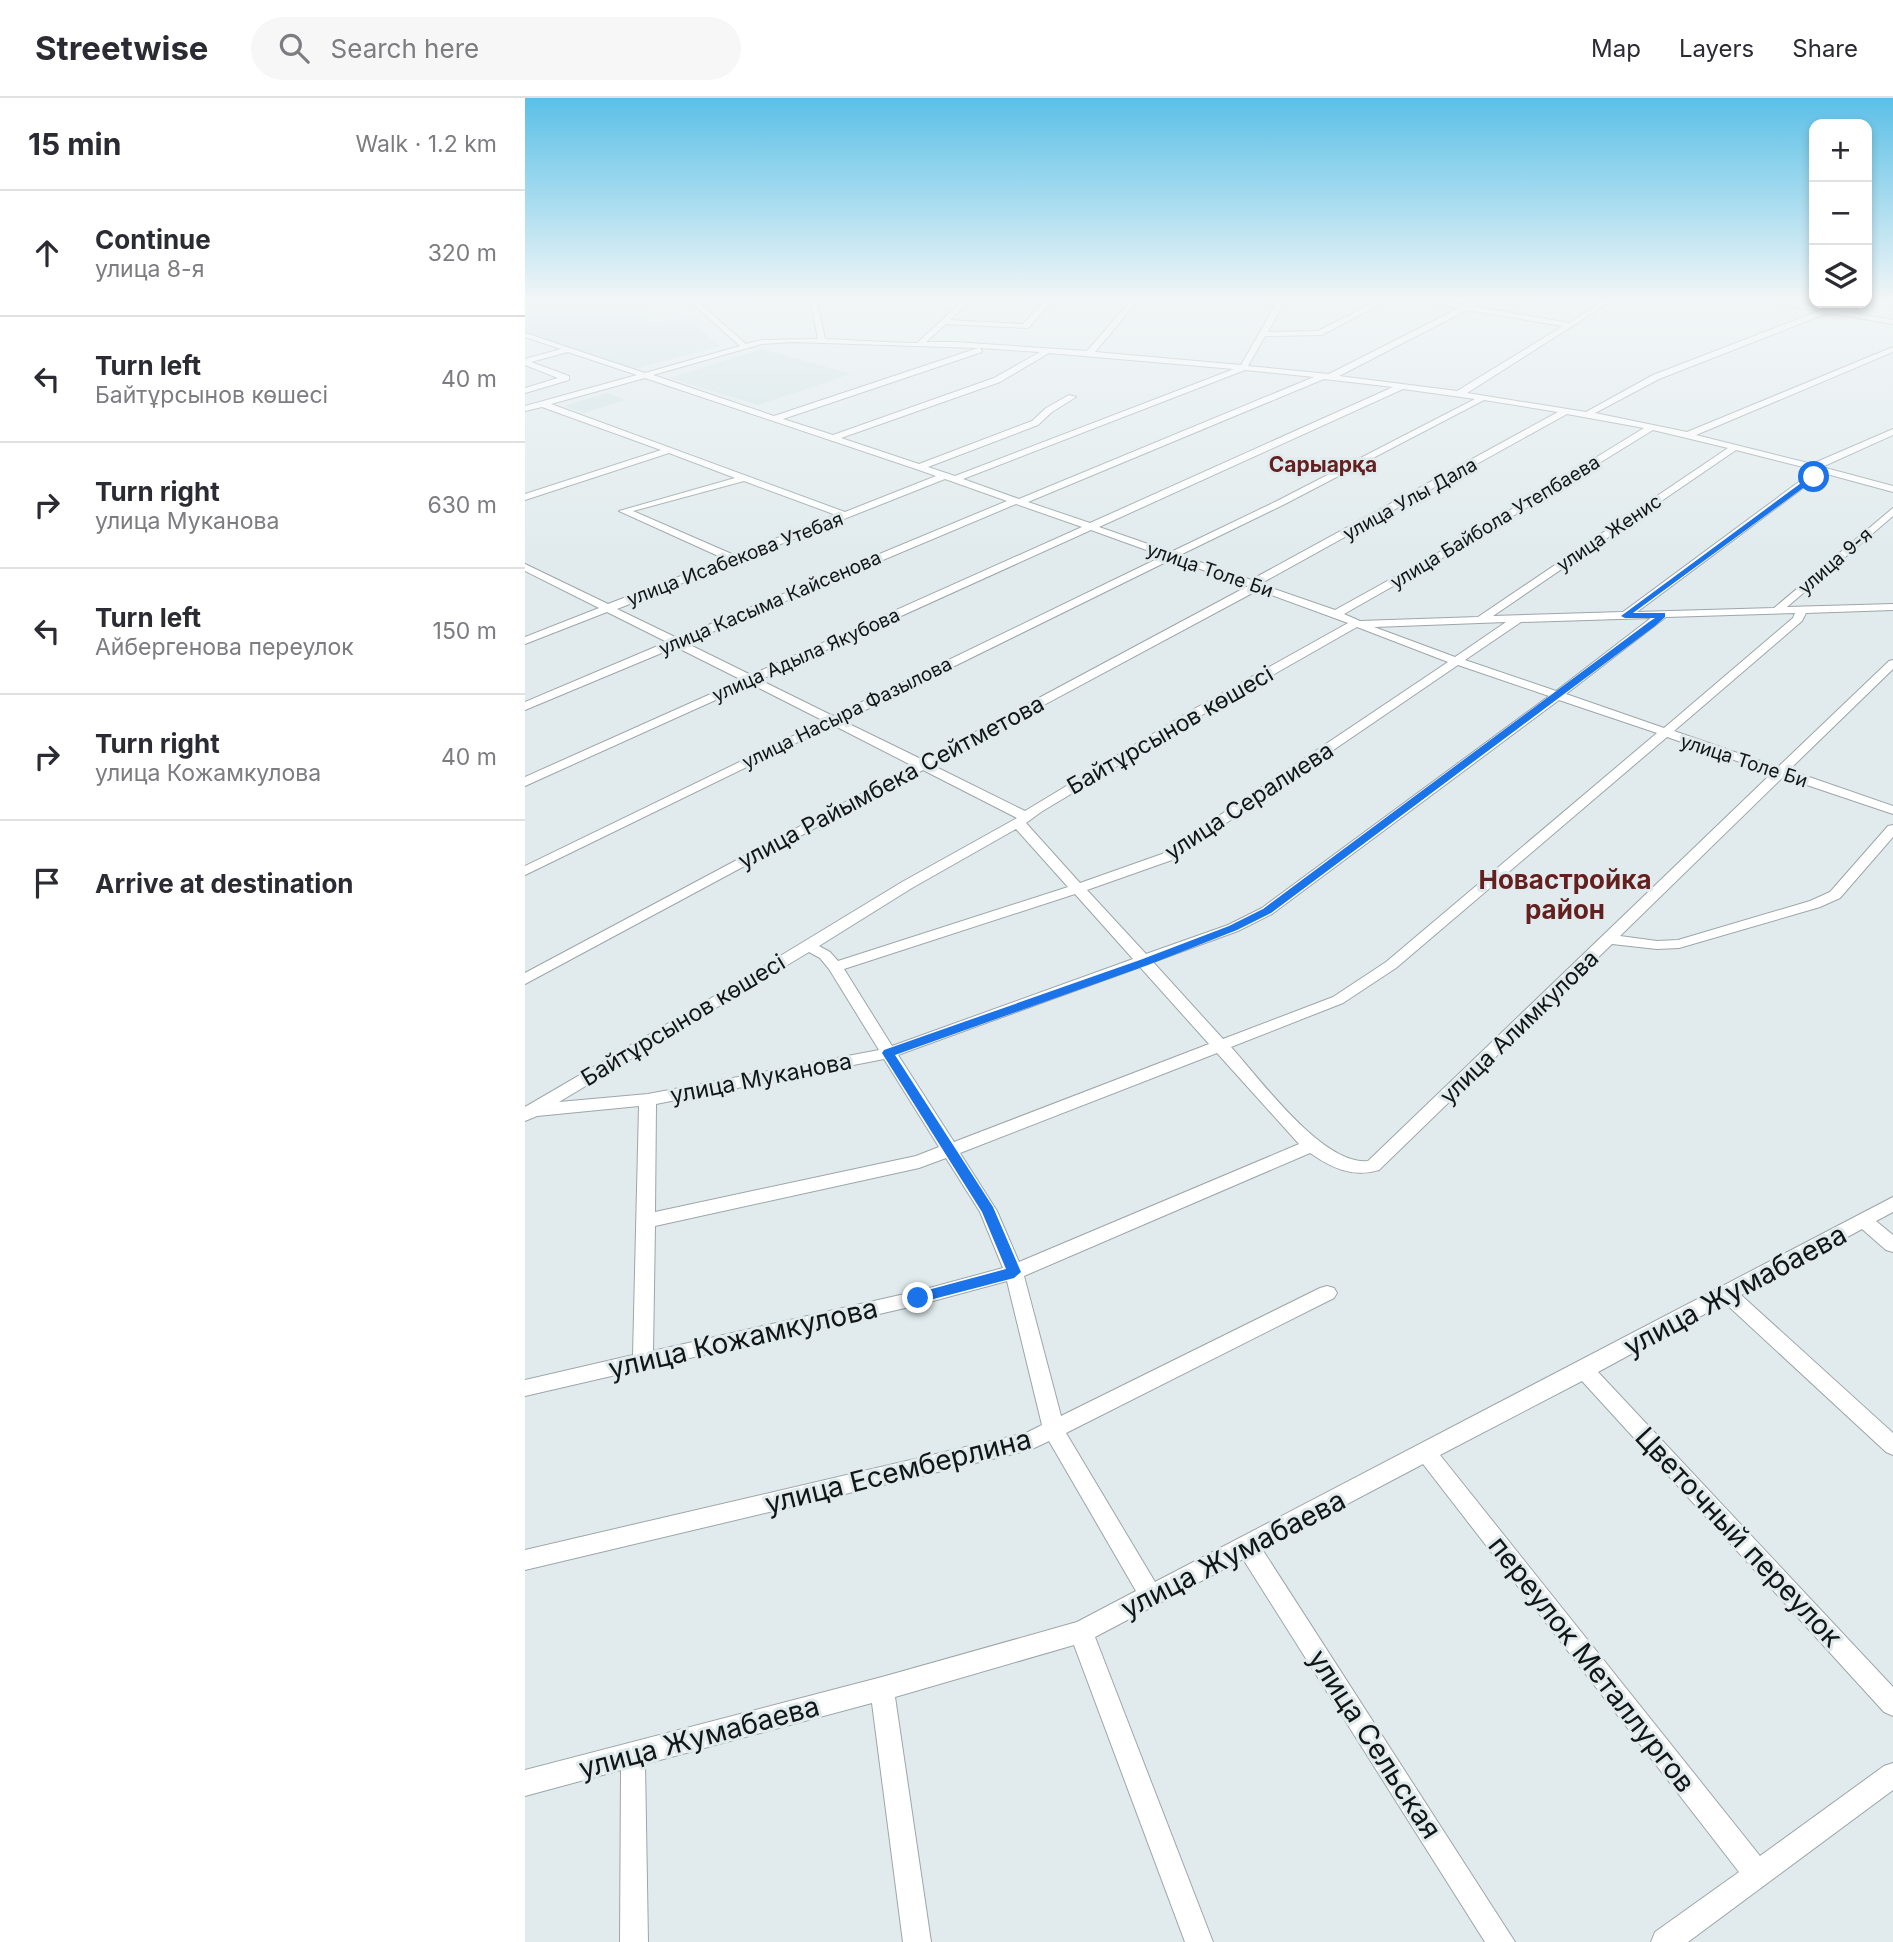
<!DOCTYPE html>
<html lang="en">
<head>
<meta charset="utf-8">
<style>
  :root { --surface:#fff; --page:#f7f7f7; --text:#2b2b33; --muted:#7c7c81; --line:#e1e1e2 }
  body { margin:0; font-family:Inter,sans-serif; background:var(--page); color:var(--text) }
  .controls { position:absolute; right:21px; top:21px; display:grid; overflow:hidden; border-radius:14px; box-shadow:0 4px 10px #0003 }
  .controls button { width:63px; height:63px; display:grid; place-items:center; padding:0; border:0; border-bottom:2px solid var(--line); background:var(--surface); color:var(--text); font:35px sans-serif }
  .stop { position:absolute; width:21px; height:21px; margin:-16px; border:5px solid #1a73e8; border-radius:50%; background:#fff }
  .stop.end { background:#1a73e8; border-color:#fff; box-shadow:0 2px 7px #0008 }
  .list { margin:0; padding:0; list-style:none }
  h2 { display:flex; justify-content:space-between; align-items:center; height:91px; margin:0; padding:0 28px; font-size:30px }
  h2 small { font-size:23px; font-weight:400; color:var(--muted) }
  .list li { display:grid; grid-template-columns:46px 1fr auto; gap:21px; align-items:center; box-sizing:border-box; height:126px; padding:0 28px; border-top:2px solid var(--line) }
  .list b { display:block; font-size:26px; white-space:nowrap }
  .list p { margin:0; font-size:23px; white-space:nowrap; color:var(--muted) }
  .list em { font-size:23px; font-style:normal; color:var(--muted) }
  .icon { flex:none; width:38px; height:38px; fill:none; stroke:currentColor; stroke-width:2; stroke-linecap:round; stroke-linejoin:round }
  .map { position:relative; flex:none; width:1368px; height:1844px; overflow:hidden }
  header { display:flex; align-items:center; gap:42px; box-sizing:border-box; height:98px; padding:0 35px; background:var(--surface); border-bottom:2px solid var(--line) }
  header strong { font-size:33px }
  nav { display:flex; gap:38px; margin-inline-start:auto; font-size:24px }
  .search { width:490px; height:63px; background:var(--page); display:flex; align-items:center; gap:18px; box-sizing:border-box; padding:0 24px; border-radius:38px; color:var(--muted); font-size:26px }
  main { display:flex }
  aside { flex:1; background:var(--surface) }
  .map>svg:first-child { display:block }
  .built { fill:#cee1e4 }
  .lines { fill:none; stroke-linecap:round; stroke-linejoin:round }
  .minor-casing { stroke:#9da6a8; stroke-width:2 }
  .minor { fill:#fff; fill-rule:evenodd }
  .route { fill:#1a73e8 }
  .labels { text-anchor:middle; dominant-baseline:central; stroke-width:6; stroke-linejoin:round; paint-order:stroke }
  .far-street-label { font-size:19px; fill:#121616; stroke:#e1ebed }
  .far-quarter-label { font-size:21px; font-weight:bold; fill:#641f1f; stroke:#e1ebed }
  .street-label { font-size:23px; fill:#121616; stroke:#e1ebed }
  .quarter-label { font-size:26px; font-weight:bold; fill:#641f1f; stroke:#e1ebed }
  .near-street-label { font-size:28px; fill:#121616; stroke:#e1ebed }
</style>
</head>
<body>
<header>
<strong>Streetwise</strong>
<div class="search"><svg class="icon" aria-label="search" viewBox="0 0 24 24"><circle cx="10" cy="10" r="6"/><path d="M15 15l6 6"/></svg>Search here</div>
<nav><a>Map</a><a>Layers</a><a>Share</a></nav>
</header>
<main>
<aside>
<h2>15 min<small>Walk · 1.2 km</small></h2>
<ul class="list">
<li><svg class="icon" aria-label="ahead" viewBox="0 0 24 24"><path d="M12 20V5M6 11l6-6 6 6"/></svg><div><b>Continue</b><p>улица 8-я</p></div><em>320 m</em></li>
<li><svg class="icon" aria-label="left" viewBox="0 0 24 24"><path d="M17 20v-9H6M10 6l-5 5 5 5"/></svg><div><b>Turn left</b><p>Байтұрсынов көшесі</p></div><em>40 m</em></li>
<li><svg class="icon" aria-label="right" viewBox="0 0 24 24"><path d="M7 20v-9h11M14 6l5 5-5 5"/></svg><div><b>Turn right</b><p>улица Муканова</p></div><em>630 m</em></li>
<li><svg class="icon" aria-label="left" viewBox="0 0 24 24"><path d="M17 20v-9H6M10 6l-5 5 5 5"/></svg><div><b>Turn left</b><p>Айбергенова переулок</p></div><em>150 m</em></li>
<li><svg class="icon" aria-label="right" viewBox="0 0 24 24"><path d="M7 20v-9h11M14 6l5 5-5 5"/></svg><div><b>Turn right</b><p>улица Кожамкулова</p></div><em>40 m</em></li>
<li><svg class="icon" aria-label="arrive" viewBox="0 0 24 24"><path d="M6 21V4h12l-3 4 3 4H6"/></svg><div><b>Arrive at destination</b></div></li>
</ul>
</aside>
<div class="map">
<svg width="1368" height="1844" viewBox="0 0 1368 1844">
  <rect width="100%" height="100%" fill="#e1ebed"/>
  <path class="built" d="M 38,199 L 104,199 L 129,225 L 170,219 L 178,225 L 171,228 L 195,248 L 109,271 L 0,236 L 0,213 Z
    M 237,251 L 326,276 L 233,307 L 145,280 Z
    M 82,295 L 101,302 L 59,315 L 39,308 Z"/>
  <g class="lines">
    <defs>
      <path id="minor" d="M 160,199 L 167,199 L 221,246 L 237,242 L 293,241 L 285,199 L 291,199 L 300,241 L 381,245 L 392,245 L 442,199 L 449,199 L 425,222 L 498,226 L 524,199 L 531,199 L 503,230 L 421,226 L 401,244 L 429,244 L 562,253 L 609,199 L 616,199 L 570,254 L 716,267 L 755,199 L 762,199 L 743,234 L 793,233 L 860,199 L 869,199 L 797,237 L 740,238 L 723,268 L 804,276 L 934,210 L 878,199 C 898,199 917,205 937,206 C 946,207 954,199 964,199 L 948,208 L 1044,225 L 1085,199 L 1093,199 L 942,295 L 1061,314 L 1128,277 L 1294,213 L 1219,199 L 1235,199 L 1368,222 L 1368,226 L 1303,215 L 1134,281 L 1070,315 L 1162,334 L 1368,249 L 1368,254 L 1171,337 L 1287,366 L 1368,331 L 1368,337 L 1297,369 L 1368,388 L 1368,394 L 1298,375 L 1112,514 L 1249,510 L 1368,410 L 1368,418 L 1262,509 L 1368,506 L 1368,512 L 1281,515 L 1277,523 L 1149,633 L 1253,669 L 1364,563 L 1368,562 L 1368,571 L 1264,672 L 1368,708 L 1368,716 L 1258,679 L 1095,838 L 1132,843 L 1153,842 L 1285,803 L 1305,794 L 1363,728 L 1368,727 L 1368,739 L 1315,800 L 1295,809 L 1154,850 L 1132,851 L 1087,846 L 854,1072 C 827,1080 807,1070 785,1055 L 499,1178 L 536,1318 L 795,1190 L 802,1188 L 809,1190 L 812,1195 L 809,1200 L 541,1335 L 630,1484 L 1368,1099 L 1368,1114 L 1351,1123 L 1368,1137 L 1368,1154 L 1361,1152 L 1337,1131 L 1216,1197 L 1368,1335 L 1368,1357 L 1361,1354 L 1200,1205 L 1073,1274 L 1368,1589 L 1368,1618 L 1359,1614 L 1057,1283 L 915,1357 L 1235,1758 L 1359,1668 L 1368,1665 L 1368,1692 L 1163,1844 L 1126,1844 L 1130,1834 L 1214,1774 L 898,1366 L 737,1451 L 990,1844 L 960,1844 L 718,1461 L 570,1539 L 688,1844 L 660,1844 L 549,1547 L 370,1599 L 406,1844 L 378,1844 L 347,1605 L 120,1666 L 123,1844 L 95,1844 L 96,1672 L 0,1698 L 0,1672 L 357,1579 L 552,1524 L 611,1493 L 524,1343 L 505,1352 L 0,1472 L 0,1452 L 501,1335 L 517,1327 L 482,1183 L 393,1207 L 0,1298 L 0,1282 L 108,1257 L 114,1008 L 12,1018 L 0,1023 L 0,1009 L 173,908 L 377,784 L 492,720 L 398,672 L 0,886 L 0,875 L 388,668 L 308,627 L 0,777 L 0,768 L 299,623 L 226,586 L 0,688 L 0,679 L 217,582 L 151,549 L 0,612 L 0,604 L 142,544 L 82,514 L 0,546 L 0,539 L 74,510 L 0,473 L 0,466 L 83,506 L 200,461 L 94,413 L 210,380 L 144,355 L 0,402 L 0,396 L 136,352 L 17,309 L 0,313 L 0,308 L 112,277 L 43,254 L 6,264 L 44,278 L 44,282 L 0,295 L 0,290 L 33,280 L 0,267 L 0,261 L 36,251 L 0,239 L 0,235 L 120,275 L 215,248 ZM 942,212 L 1038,228 L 932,293 L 814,278 ZM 267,244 L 453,250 L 249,318 L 128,277 L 237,246 ZM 455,250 L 515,254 L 469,280 L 308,337 L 258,321 L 457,254 ZM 524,255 L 709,271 L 430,378 L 403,369 L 513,327 L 527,314 L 551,299 L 544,297 L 521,310 L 507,323 L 394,366 L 316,340 L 475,284 ZM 720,272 L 789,279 L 494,401 L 438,381 ZM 120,280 L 391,371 L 411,378 L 320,414 L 26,306 ZM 799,281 L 868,289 L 565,425 L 503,404 ZM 878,291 L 950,301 L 752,403 L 646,454 L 574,429 ZM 959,302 L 1033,314 L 726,482 L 655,457 L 758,407 ZM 1042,316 L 1119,330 L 938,441 L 810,512 L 735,486 ZM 1128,332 L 1203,350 L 953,519 L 835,523 L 819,516 L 944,445 ZM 1211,352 L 1290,372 L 1098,514 L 968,518 ZM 420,381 L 482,403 L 152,540 L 92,511 ZM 219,383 L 311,417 L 209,457 L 108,413 ZM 491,406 L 557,429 L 226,577 L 161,545 ZM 566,432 L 638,458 L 308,618 L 235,582 ZM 647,461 L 723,488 L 398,662 L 318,623 ZM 733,492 L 823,525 L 669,611 L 500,713 L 407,667 ZM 1270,515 L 1268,520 L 1139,630 L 1041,596 L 1141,519 ZM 1126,520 L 1031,593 L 940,562 L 996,524 ZM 981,524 L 930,559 L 849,529 ZM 832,529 L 923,564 L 637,756 L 555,785 L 501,725 L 516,714 L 677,617 ZM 933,567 L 1024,598 L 737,810 L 703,827 L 621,856 L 562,792 L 647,762 ZM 1034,602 L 1132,635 L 861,864 L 808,899 L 698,941 L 628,864 L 713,833 L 747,816 ZM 1142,639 L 1247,675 L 843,1063 C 798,1068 735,981 706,949 L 818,905 L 871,870 ZM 491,731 L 543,789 L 313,863 L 305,854 L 294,848 L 387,790 ZM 550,796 L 608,861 L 367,948 L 319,871 ZM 284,854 L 295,860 L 304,871 L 354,952 L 123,996 L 34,1004 ZM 615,869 L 684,946 L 429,1044 L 373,957 ZM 692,955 L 774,1046 L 494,1164 L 472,1113 L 435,1055 ZM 359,961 L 414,1049 L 391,1058 L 130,1114 L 131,1006 ZM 421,1060 L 455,1114 L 478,1170 L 393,1193 L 128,1253 L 130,1128 L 394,1070 Z"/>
    </defs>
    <use href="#minor" class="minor-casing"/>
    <use href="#minor" class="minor"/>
  </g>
  <linearGradient id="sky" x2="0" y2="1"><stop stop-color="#5bc0e7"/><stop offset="0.44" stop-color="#f2f6f7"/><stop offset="1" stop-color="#f2f6f7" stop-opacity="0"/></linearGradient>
  <rect width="1368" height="457" fill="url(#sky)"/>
  <path class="route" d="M 1287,377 L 1293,379 L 1108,515 L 1140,515 L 1140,519 L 1130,528 L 746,815 L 712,832 L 623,867 L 370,957 L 468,1109 L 496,1174 L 489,1180 L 393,1205 L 388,1204 L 388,1196 L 481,1171 L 457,1114 L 357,955 L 359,952 L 615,862 L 704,828 L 738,811 L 1124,524 L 1130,520 L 1100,520 L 1096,518 Z"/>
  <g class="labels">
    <g class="far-street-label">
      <text transform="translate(885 401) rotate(-29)">улица Улы Дала</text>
      <text transform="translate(970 424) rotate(-31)">улица Байбола Утепбаева</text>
      <text transform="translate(1084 435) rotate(-34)">улица Женис</text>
      <text transform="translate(210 461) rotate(-21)">улица Исабекова Утебая</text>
      <text transform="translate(1310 463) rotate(-41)">улица 9-я</text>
      <text transform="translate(685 472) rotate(19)">улица Толе Би</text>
      <text transform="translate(245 505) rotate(-23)">улица Касыма Кайсенова</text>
      <text transform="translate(281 557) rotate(-24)">улица Адыла Якубова</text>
      <text transform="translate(322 615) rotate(-26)">улица Насыра Фазылова</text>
      <text transform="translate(1219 663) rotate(18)">улица Толе Би</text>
    </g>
    <g class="far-quarter-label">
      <text x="798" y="366">Сарыарқа</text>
    </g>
    <g class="street-label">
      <text transform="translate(645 632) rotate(-30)">Байтұрсынов көшесі</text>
      <text transform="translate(366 684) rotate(-28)">улица Райымбека Сейтметова</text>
      <text transform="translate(724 703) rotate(-33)">улица Сералиева</text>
      <text transform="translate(158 922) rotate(-31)">Байтұрсынов көшесі</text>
      <text transform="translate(994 929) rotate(-44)">улица Алимкулова</text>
      <text transform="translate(236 980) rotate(-11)">улица Муканова</text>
    </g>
    <g class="quarter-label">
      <text x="1040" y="781">Новастройка<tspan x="1040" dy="30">район</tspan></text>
    </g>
    <g class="near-street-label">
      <text transform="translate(1210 1192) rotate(-28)">улица Жумабаева</text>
      <text transform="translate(218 1240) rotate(-13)">улица Кожамкулова</text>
      <text transform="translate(373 1373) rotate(-14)">улица Есемберлина</text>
      <text transform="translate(1214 1439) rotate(47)">Цветочный переулок</text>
      <text transform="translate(708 1456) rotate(-27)">улица Жумабаева</text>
      <text transform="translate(1067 1566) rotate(52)">переулок Металлургов</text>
      <text transform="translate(174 1639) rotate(-15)">улица Жумабаева</text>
      <text transform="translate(850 1646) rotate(57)">улица Сельская</text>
    </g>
  </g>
</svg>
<div class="controls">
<button>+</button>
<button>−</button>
<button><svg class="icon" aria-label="layers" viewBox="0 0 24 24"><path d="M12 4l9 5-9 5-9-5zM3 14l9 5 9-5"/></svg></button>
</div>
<div class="stop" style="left:1289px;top:379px"></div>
<div class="stop end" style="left:393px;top:1200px"></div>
</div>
</main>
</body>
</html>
